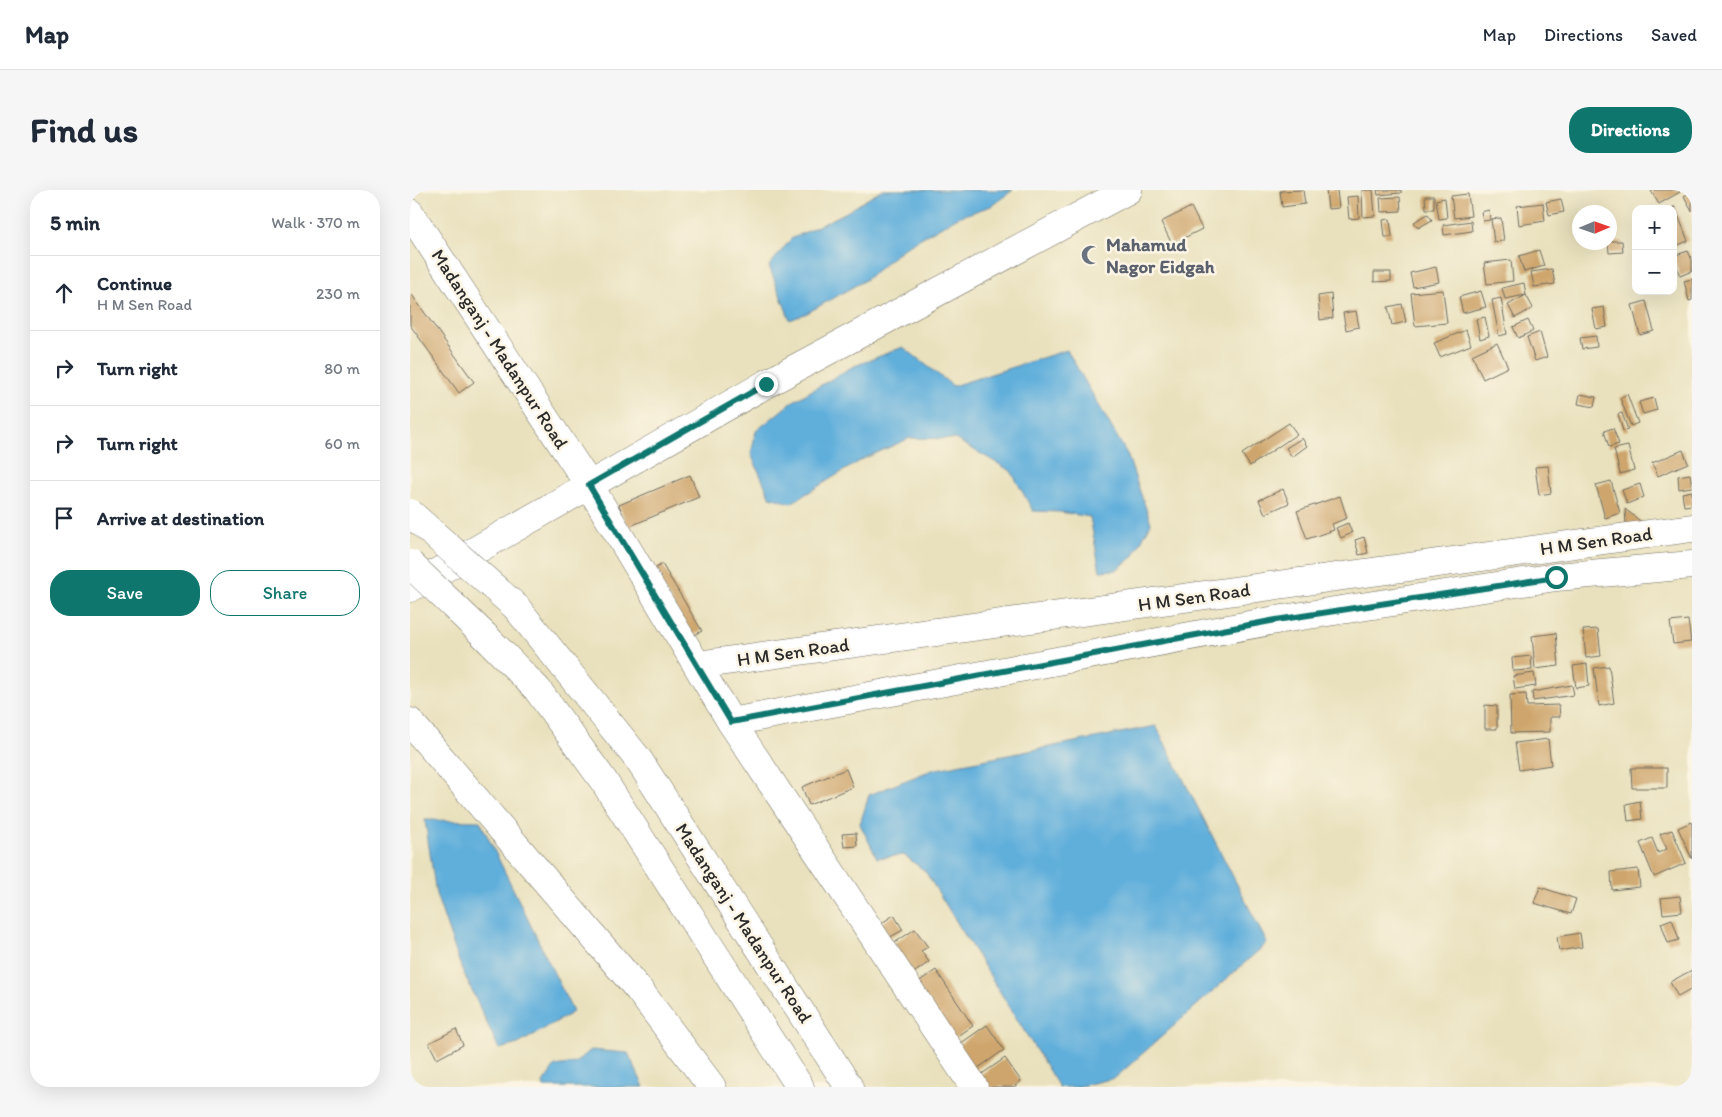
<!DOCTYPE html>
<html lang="en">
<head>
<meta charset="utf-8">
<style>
  :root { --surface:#fff; --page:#f6f6f7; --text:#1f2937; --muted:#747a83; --line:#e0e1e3; --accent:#0f766e }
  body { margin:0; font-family:Itim,sans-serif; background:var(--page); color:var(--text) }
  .controls { position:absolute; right:15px; top:15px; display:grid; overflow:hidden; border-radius:10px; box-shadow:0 5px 20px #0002 }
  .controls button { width:45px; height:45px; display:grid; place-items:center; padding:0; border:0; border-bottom:1px solid var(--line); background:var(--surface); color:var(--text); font:25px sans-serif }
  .compass { position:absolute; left:1162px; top:15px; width:45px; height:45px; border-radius:50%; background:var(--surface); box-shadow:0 5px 20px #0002; rotate:88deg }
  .stop { position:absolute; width:15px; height:15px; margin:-11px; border:4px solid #0f766e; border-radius:50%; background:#fff }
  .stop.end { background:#0f766e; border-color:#fff; box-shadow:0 1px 5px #0008 }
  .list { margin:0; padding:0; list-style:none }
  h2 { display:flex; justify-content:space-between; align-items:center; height:65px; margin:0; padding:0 20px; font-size:21px }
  h2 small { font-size:16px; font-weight:400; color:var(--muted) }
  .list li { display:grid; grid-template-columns:32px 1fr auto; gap:15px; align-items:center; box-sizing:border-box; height:75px; padding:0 20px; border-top:1px solid var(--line) }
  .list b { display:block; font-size:19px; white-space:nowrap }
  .list p { margin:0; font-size:16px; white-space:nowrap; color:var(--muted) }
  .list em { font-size:16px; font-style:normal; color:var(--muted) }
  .actions { display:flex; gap:10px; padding:15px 20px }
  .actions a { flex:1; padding:11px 0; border:1px solid var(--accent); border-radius:20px; text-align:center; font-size:18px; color:var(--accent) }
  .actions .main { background:var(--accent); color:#fff }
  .icon { flex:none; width:28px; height:28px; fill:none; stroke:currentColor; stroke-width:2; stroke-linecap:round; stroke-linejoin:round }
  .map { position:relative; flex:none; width:1282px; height:897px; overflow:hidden; border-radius:20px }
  header { display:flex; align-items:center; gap:30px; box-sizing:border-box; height:70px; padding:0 25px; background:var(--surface); border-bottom:1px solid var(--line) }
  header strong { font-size:24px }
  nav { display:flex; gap:28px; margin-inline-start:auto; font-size:18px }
  .intro { display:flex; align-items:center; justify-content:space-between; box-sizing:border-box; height:120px; padding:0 30px }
  h1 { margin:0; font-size:35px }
  .button { padding:12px 22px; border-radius:20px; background:var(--accent); color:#fff; font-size:18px; font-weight:700 }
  main { display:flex; gap:30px; padding:0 30px }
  aside { flex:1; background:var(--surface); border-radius:20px; box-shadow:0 5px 20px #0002 }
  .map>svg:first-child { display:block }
  .water { fill:#61afdb; stroke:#466d83 }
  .building { fill:#cea56c }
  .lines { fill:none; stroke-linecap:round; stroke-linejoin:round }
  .street-casing { stroke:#6e6b5e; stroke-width:29 }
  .secondary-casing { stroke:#6e6b5e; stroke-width:29 }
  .primary-casing { stroke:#6e6b5e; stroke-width:29 }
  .street { stroke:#fff; stroke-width:28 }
  .secondary { stroke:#fff; stroke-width:28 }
  .primary { stroke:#fff; stroke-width:28 }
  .primary-bridge-casing { stroke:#6e6b5e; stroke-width:29; stroke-linecap:butt }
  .primary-bridge { stroke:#fff; stroke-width:28 }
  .route { stroke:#0f766e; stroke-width:6 }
  .labels { text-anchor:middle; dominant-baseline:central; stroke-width:5; stroke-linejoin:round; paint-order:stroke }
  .worship-label { font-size:19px; font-weight:bold; fill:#5b616d; stroke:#fcf5e5; text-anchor:start }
  .street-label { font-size:19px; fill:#2b2b2b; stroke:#fcf5e5 }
</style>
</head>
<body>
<header>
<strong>Map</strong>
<nav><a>Map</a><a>Directions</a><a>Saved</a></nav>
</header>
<div class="intro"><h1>Find us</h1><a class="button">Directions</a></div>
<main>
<aside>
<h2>5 min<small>Walk · 370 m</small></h2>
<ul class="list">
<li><svg class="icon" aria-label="ahead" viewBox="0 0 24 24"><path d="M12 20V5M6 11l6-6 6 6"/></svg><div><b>Continue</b><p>H M Sen Road</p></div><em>230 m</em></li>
<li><svg class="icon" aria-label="right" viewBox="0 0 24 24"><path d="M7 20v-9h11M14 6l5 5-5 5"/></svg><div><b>Turn right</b></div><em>80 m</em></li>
<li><svg class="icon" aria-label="right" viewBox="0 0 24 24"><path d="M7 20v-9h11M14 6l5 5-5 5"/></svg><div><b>Turn right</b></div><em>60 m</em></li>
<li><svg class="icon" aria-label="arrive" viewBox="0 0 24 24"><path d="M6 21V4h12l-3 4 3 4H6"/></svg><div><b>Arrive at destination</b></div></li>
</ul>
<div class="actions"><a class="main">Save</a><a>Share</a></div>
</aside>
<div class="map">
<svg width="1282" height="897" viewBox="0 0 1282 897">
  <rect width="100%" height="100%" fill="#fcf5e5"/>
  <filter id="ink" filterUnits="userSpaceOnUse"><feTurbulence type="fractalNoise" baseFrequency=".02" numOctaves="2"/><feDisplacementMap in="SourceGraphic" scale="10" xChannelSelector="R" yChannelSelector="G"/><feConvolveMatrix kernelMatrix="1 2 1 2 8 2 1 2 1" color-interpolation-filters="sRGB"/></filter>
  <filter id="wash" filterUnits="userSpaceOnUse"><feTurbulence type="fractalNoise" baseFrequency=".0096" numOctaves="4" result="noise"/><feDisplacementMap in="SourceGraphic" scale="20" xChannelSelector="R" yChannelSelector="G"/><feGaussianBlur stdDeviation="1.12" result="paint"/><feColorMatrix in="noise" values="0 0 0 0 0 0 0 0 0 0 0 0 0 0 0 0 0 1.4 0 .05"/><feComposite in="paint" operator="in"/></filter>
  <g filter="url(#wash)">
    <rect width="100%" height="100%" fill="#e9e1bd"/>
    <path class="water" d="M 472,0 L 603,0 L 581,16 L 548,27 L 495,57 L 455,90 L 397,123 L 380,130 L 359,76 L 381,49 L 435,23 Z
      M 493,157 L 543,196 L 657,160 L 717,264 L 741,333 L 723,367 L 706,380 L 690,381 L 680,327 L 650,322 L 623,321 L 601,281 L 545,249 L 500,248 L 453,269 L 381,313 L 360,307 L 341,264 L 346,241 L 382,212 L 442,177 Z
      M 746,536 L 857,753 L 705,888 L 666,897 L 649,897 L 515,681 L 494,665 L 467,668 L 450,634 L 459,605 L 522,580 Z
      M 15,630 L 70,631 L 163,822 L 108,854 L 89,859 L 51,777 L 26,704 Z
      M 181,860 L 218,863 L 234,897 L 134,897 L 133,893 L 145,876 L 165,873 Z"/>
    <g id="blocks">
      <path class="building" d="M 893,0 L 895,14 L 872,17 L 870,1 Z
        M 916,0 L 927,0 L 929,18 L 918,19 Z
        M 952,0 L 963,0 L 965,26 L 953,27 Z
        M 967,0 L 991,0 L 991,3 L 968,5 Z
        M 1243,0 L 1269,0 L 1270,2 L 1249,14 L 1241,1 Z
        M 1282,1 L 1282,21 L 1274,6 Z
        M 1058,4 L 1061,26 L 1044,28 L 1041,6 Z
        M 948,6 L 949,28 L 939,29 L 937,7 Z
        M 1015,6 L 1024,6 L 1024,19 L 1016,19 Z
        M 990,7 L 991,21 L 971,22 L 970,8 Z
        M 1035,8 L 1037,28 L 1029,29 L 1026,10 Z
        M 1151,9 L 1154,22 L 1139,25 L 1136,12 Z
        M 1133,13 L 1135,31 L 1109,35 L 1107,16 Z
        M 781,17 L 792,39 L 762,54 L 751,32 Z
        M 1263,17 L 1265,17 L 1278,51 L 1263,57 Z
        M 1079,20 L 1080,30 L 1073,31 L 1071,22 Z
        M 1018,24 L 1022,30 L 1008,38 L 1004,32 Z
        M 1091,28 L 1094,51 L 1084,52 L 1081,29 Z
        M 980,29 L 982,47 L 975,47 L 973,30 Z
        M 1061,31 L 1062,41 L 1034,45 L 1033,35 Z
        M 1200,51 L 1212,51 L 1213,62 L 1199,63 L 1198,52 Z
        M 1129,60 L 1134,76 L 1114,82 L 1109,66 Z
        M 1278,61 L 1282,70 L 1282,81 L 1270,86 L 1263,66 Z
        M 1101,70 L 1103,91 L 1077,94 L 1074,73 Z
        M 1026,77 L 1029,92 L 1003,97 L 1000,83 Z
        M 1142,79 L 1145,94 L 1124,97 L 1121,82 Z
        M 964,82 L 981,82 L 981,91 L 964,92 Z
        M 1282,89 L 1282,110 L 1279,111 L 1274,91 Z
        M 1114,93 L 1116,105 L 1095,109 L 1092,98 Z
        M 1033,100 L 1037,133 L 1005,136 L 1001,103 Z
        M 1071,101 L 1076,117 L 1053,123 L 1049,107 Z
        M 921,104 L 923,128 L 910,130 L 908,106 Z
        M 2,105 L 64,192 L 49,203 L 0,135 L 0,107 Z
        M 1116,105 L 1123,118 L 1105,128 L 1098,115 Z
        M 1091,108 L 1097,144 L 1089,146 L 1082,110 Z
        M 1236,111 L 1244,141 L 1230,145 L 1222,115 Z
        M 992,114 L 996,132 L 982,135 L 978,117 Z
        M 1194,117 L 1197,137 L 1186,139 L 1182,119 Z
        M 946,121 L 949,137 L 936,140 L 933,123 Z
        M 1075,127 L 1079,146 L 1070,149 L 1066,129 Z
        M 1118,130 L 1123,141 L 1108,148 L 1103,137 Z
        M 1056,140 L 1061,155 L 1030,167 L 1024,153 Z
        M 1130,142 L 1137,167 L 1125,171 L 1117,147 Z
        M 1186,146 L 1187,157 L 1172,159 L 1170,148 Z
        M 1087,153 L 1098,177 L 1073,189 L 1062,165 Z
        M 1170,204 L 1186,207 L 1184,217 L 1168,214 Z
        M 1217,204 L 1228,233 L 1221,236 L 1210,208 Z
        M 1244,208 L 1247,220 L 1233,224 L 1229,212 Z
        M 1212,223 L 1218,240 L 1213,241 L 1208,224 Z
        M 879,233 L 887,244 L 840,276 L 832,264 Z
        M 1203,238 L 1209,254 L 1199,257 L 1194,241 Z
        M 892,248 L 897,256 L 882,267 L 876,258 Z
        M 1218,256 L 1224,280 L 1210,284 L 1204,259 Z
        M 1273,260 L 1278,273 L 1248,286 L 1242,273 Z
        M 1138,276 L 1141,303 L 1129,305 L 1125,277 Z
        M 1280,284 L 1282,297 L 1269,299 L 1268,286 Z
        M 280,285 L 289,307 L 218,337 L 209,315 Z
        M 1201,291 L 1210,323 L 1195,328 L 1186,295 Z
        M 1230,294 L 1234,307 L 1217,314 L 1212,300 Z
        M 873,299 L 879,313 L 855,324 L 849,310 Z
        M 1282,301 L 1282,315 L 1274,316 L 1272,303 Z
        M 930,306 L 937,328 L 922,334 L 924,340 L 897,349 L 887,321 Z
        M 1215,319 L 1234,334 L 1216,335 Z
        M 938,333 L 942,343 L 931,348 L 926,338 Z
        M 954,347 L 958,363 L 949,365 L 945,350 Z
        M 252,374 L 292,441 L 282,446 L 243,380 Z
        M 1278,430 L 1281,452 L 1263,454 L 1260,432 Z
        M 1188,439 L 1191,466 L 1176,468 L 1173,440 Z
        M 1146,443 L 1149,476 L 1125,479 L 1122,446 Z
        M 1121,466 L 1122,480 L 1103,481 L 1102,468 Z
        M 1177,474 L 1179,496 L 1166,498 L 1163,476 Z
        M 1199,476 L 1204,513 L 1189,516 L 1184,478 Z
        M 1124,483 L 1126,496 L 1105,499 L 1103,486 Z
        M 1162,495 L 1164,505 L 1123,511 L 1122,502 Z
        M 1116,504 L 1117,516 L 1149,515 L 1150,527 L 1140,527 L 1140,542 L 1101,543 L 1100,505 Z
        M 1075,515 L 1087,516 L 1087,539 L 1075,539 Z
        M 1138,549 L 1141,575 L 1109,580 L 1105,553 Z
        M 1221,578 L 1257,578 L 1257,598 L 1222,598 Z
        M 436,579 L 443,597 L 399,615 L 392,597 Z
        M 1230,611 L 1232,629 L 1218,631 L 1216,614 Z
        M 1281,632 L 1282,635 L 1282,669 L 1268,638 Z
        M 1262,640 L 1276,673 L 1244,687 L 1230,653 L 1242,648 L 1248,663 L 1257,659 L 1250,644 Z
        M 446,643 L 447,656 L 434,657 L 432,644 Z
        M 1228,679 L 1230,697 L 1202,700 L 1201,682 Z
        M 1130,697 L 1166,709 L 1161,724 L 1124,713 Z
        M 1270,706 L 1272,722 L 1253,724 L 1251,708 Z
        M 484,725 L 493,740 L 473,751 L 464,738 Z
        M 1262,729 L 1269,750 L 1258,753 L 1251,733 Z
        M 505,739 L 518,757 L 511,761 L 519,772 L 498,787 L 477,758 Z
        M 1170,743 L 1172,757 L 1149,761 L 1147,747 Z
        M 526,780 L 563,836 L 539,852 L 502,796 Z
        M 1282,780 L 1282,799 L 1268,807 L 1260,792 Z
        M 577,835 L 594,860 L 561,883 L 544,858 Z
        M 46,839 L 53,855 L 27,869 L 19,853 Z
        M 595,868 L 611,891 L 604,897 L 568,897 L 563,890 Z"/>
    </g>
  </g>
  <g filter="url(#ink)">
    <use href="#blocks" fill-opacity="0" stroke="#6e6b5e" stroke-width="1"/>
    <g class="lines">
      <defs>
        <path id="street" d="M 0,23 L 179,295
          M 0,532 L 229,800 L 302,897"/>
        <path id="secondary" d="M 179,295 L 321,532 L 564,897
          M 0,398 L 356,194 L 718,0
          M 287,475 L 1282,338
          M 321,532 L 866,430 L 1146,387 L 1282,375"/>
        <path id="primary" d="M 106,417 L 228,569 L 439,897
          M 74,445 L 127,499 L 193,590 L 390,897"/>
      </defs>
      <use href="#street" class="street-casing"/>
      <use href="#secondary" class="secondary-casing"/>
      <use href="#primary" class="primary-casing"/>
      <use href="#street" class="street"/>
      <use href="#secondary" class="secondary"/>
      <use href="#primary" class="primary"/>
      <defs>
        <path id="primary-bridge" d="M 0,323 L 106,417
          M 0,374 L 74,445"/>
      </defs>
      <use href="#primary-bridge" class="primary-bridge-casing"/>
      <use href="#primary-bridge" class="primary-bridge"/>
    </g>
  </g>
  <g class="lines" filter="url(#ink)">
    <path class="route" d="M 356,194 L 179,295 L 321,532 L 866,430 L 1146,387"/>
  </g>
  <defs>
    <symbol id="mosque-bare" viewBox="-9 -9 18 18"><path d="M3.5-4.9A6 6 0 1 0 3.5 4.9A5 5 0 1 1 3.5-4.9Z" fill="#6b7280" stroke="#fcf5e5" stroke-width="2.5" paint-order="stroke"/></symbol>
  </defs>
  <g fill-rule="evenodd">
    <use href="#mosque-bare" x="667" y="51" width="28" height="28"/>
  </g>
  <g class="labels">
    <g class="worship-label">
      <text x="696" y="54">Mahamud<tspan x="696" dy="22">Nagor Eidgah</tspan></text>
    </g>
    <g class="street-label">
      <text transform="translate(90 159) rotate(57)">Madanganj - Madanpur Road</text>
      <text transform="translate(1186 351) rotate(-8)">H M Sen Road</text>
      <text transform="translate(784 407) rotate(-8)">H M Sen Road</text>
      <text transform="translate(383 462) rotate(-8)">H M Sen Road</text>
      <text transform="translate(334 733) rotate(57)">Madanganj - Madanpur Road</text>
    </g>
  </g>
</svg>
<div class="controls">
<button>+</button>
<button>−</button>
</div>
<svg class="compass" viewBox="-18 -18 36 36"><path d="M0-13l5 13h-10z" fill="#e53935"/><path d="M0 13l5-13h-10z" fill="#747a83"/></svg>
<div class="stop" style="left:1146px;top:387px"></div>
<div class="stop end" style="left:356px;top:194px"></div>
</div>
</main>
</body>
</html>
